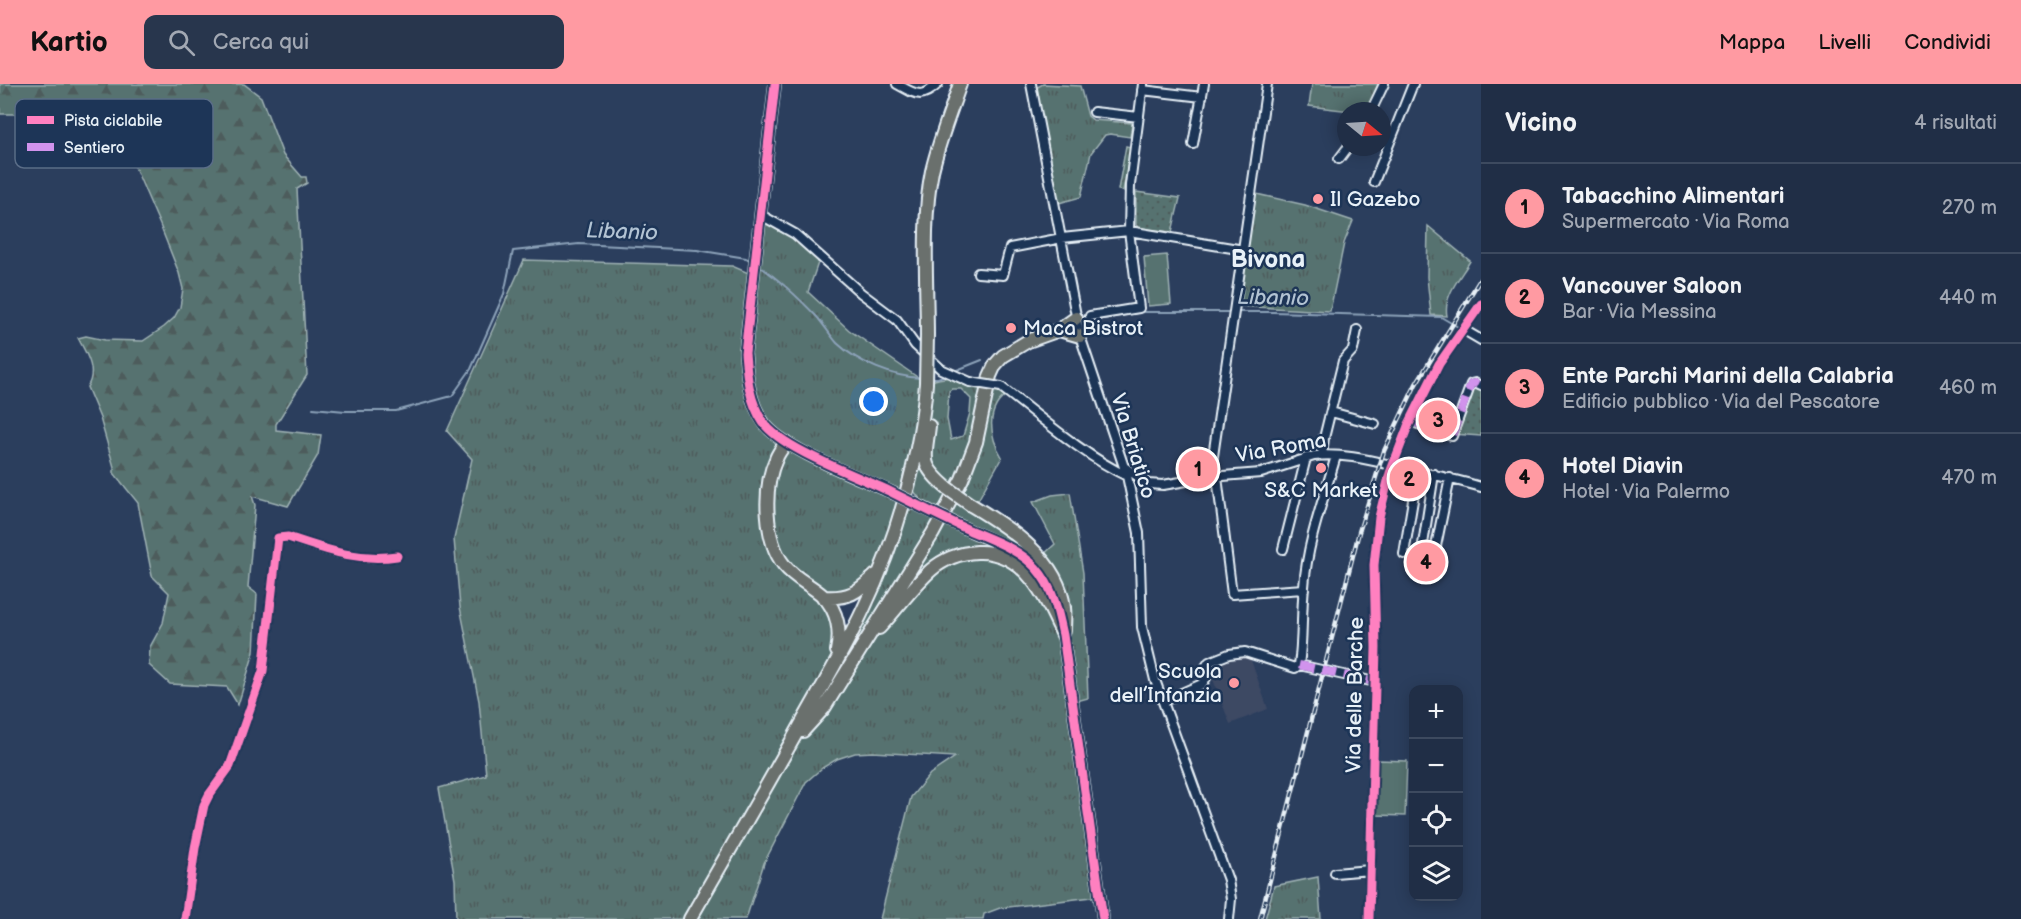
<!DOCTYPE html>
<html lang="it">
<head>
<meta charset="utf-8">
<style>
  :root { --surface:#202e46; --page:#28364d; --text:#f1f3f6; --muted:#a2a8b3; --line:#3d4a5f; --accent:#ff9aa2 }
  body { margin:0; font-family:"Balsamiq Sans",sans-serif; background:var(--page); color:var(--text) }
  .controls { position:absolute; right:18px; bottom:18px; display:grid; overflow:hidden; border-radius:12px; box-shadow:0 3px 15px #0003 }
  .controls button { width:54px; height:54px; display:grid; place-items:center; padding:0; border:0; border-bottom:2px solid var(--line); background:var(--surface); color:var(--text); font:30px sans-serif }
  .compass { position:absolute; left:1337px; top:18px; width:54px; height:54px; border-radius:50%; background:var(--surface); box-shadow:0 3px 15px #0003; rotate:108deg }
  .you { position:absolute; left:874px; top:318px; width:21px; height:21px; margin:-15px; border:4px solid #fff; border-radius:50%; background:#1a73e8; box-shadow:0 0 0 9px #1a73e833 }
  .badge { display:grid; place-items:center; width:39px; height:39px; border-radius:50%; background:var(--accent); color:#111; font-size:20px; font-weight:700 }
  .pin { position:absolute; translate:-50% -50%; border:3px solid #fff; box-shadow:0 2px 6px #0006 }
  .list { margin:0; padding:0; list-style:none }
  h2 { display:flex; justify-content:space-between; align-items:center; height:78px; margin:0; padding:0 24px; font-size:26px }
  h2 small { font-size:20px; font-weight:400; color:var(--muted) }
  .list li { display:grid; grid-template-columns:39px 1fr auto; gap:18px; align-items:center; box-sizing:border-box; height:90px; padding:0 24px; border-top:2px solid var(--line) }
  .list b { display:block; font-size:22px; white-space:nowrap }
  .list p { margin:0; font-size:20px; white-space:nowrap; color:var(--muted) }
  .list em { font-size:20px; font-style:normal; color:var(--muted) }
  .icon { flex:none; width:33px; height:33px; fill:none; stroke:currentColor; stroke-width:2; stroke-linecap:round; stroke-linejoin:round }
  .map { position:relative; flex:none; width:1481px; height:835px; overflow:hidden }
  header { display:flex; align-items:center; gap:36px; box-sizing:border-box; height:84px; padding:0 30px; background:var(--accent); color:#111 }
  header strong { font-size:28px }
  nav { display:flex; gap:33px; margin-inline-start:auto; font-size:21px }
  .search { width:420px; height:54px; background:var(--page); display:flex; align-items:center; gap:15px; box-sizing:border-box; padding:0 21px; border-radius:12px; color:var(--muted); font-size:22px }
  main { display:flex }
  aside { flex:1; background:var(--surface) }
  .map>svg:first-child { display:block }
  .built { fill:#3c4864 }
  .grass { fill:url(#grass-tufts); stroke:#9fb2b4; stroke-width:1.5; fill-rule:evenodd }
  .forest { fill:url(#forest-firs); stroke:#9fb2b4; stroke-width:1.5 }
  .park { fill:url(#park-dots); stroke:#9fb2b4; stroke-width:1.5 }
  .pitch { fill:#56726f; stroke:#9fb2b4; stroke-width:1.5 }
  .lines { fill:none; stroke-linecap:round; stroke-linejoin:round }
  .stream { stroke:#8ca2b9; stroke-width:2 }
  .minor-casing { stroke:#e8f1f8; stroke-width:12 }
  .tertiary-casing { stroke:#e8f1f8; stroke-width:14 }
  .primary-casing { stroke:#e8f1f8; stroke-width:16 }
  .minor { stroke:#1d3557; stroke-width:8 }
  .tertiary { stroke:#1d3557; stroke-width:9 }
  .primary { stroke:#6a706d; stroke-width:12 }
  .rail-casing { stroke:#e8f1f8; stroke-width:4.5 }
  .rail { stroke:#1d3557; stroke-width:2; stroke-dasharray:7; stroke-linecap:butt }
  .minor-bridge-casing { stroke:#e8f1f8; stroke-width:12; stroke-linecap:butt }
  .tertiary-bridge-casing { stroke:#e8f1f8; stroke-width:14; stroke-linecap:butt }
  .primary-bridge-casing { stroke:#e8f1f8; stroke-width:16; stroke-linecap:butt }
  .minor-bridge { stroke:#1d3557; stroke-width:8 }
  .tertiary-bridge { stroke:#1d3557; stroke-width:9 }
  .primary-bridge { stroke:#6a706d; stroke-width:12 }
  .quiet { stroke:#d193ec; stroke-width:8; stroke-dasharray:15 8; stroke-linecap:butt }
  .cycleway-casing { stroke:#1d3557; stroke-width:13 }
  .cycleway { stroke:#ff80c0; stroke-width:9 }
  .poi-dot { fill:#ff9aa2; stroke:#1d3557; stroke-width:2 }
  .labels { text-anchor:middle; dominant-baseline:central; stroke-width:5; stroke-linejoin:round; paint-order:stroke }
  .poi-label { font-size:21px; fill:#e8f1f8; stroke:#1d3557; text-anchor:start }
  .street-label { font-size:21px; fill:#e8f1f8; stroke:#1d3557 }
  .water-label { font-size:22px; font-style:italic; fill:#b2c3d3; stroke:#1d3557 }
  .quarter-label { font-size:24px; font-weight:bold; fill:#e8f1f8; stroke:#1d3557 }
  .key { fill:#1d3557; stroke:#5a6d87; stroke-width:1.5 }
  .key-label { font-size:16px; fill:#e8f1f8 }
</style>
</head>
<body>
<header>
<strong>Kartio</strong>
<div class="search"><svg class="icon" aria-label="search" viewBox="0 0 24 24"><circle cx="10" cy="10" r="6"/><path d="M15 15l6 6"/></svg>Cerca qui</div>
<nav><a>Mappa</a><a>Livelli</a><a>Condividi</a></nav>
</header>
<main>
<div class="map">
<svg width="1481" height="835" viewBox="0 0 1481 835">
  <defs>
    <pattern id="grass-tufts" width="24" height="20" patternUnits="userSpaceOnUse" patternTransform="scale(1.5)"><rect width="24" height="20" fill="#56726f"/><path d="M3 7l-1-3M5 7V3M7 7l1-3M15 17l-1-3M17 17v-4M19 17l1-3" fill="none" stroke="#4d5b5b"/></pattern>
    <pattern id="forest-firs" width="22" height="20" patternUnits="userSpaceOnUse" patternTransform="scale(1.5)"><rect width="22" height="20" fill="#56726f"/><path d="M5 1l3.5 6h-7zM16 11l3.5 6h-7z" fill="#4d5b5b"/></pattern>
    <pattern id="park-dots" width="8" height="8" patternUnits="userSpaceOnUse" patternTransform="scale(1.5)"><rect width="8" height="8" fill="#56726f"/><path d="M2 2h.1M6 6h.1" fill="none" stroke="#4d5b5b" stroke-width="1.8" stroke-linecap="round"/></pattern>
  </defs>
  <rect width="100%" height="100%" fill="#2b3e5d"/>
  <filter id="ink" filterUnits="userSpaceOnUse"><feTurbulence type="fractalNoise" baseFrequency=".0167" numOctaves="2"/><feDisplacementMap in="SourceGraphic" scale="12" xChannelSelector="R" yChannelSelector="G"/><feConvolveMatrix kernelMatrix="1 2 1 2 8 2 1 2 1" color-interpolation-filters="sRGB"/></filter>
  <g filter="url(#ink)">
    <path class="built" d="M 1244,570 L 1250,573 L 1268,625 L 1230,640 L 1210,588 L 1210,584 L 1214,580 Z"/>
    <path class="grass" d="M 1043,0 L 1080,2 L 1088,32 L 1093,36 L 1132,39 L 1130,53 L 1110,50 L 1105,51 L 1091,69 L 1081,113 L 1055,120 L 1032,6 Z
      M 1312,0 L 1384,0 L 1371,27 L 1351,27 L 1309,22 Z
      M 1126,62 L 1131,63 L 1123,107 L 1118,106 Z
      M 1252,109 L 1305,121 L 1353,137 L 1344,159 L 1330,227 L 1236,222 Z
      M 761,131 L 795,150 L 820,173 L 808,208 L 849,246 L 926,299 C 958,286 978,299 1009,309 C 985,324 989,352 1002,373 L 977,418 L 1042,472 L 1055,460 L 1033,418 L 1052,411 L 1070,409 L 1083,489 L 1088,614 L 1073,618 L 1100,812 L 1000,824 L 984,830 L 983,835 L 880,835 L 911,713 L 930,690 L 955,673 L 873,668 L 855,669 L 837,675 L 822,684 L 806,698 L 764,779 L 746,835 L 456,835 L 455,796 L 439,704 L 486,691 L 479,617 L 460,523 L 454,455 L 472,375 L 447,347 L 524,176 L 732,182 L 753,191 ZM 952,305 L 961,305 L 971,315 L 970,329 L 963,352 L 951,356 L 947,335 L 949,307 ZM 908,399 L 929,427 L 928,428 L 901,425 L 893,409 ZM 878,490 L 835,577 L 840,553 L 824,513 L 858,507 ZM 834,584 L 824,624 L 790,660 Z
      M 1428,142 L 1470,177 C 1460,194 1443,212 1447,232 L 1431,231 L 1427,193 Z
      M 1318,793 L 1321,835 L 1265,835 L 1274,802 Z"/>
    <path class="forest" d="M 0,0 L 244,0 L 261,13 L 283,71 L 302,93 L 306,93 L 307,99 L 297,105 L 307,291 L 276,340 L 276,346 L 321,351 L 318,371 L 288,422 L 252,412 L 255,421 L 248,503 L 257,510 L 254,568 L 238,621 L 227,603 L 170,600 L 149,581 L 150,563 L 163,539 L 169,509 L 152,492 L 138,419 L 114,389 L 114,383 L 100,334 L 87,303 C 98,287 86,269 78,254 L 86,252 L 105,256 L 143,257 L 164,243 L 174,234 L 180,223 L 183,205 L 179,189 L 160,141 L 134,81 L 114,71 L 93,45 L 60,33 L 43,30 L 0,30 Z"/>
    <path class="park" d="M 1136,108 L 1180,114 L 1172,148 L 1139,144 L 1136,141 Z
      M 1471,300 L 1481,302 L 1481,352 L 1453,350 Z"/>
    <path class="pitch" d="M 1167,171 L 1171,220 L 1148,222 L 1144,173 Z
      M 1378,676 L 1407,677 L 1405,732 L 1376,731 Z"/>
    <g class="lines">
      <path class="stream" d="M 758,181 C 780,196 799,214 817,233 C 824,241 830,251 837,259 C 858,279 893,293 921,294
        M 1086,238 L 1143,228 L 1273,228 L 1441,233 L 1458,243
        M 952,288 L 982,276
        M 930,294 L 938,294 L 947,290
        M 313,324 L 345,327 L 396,327 L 452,312 L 471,285 L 504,210 L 513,167 L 579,160 L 697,166 L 746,174 L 753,178"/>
      <defs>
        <path id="minor" d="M 897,0 C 915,10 921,16 938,0
          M 1031,0 L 1080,252 L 1127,392 L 1139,449 L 1142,543 L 1155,596 L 1228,796 L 1231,815 L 1229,835
          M 1142,6 L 1202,13
          M 1371,27 L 1384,0
          M 1094,28 L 1139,33
          M 1193,60 L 1204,0
          M 1339,75 L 1348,63
          M 1374,98 L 1413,0
          M 761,131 L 795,150 L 861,209 L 897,236 L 915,261 L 941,285 L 970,298
          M 978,189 L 1003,191 L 1010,164 L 1062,154 L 1129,147 L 1244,166
          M 1090,232 L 1139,224 L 1129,147 L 1130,101 L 1143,0
          M 1464,246 L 1481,256
          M 1001,303 C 1039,332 1084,372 1127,392
          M 1331,328 L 1375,340
          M 1410,337 L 1452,352 L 1471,300 L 1475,299 L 1481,302
          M 1322,371 L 1324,354 L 1343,277 L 1353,266 L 1357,246
          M 1126,384 L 1148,400 L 1163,401 L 1210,393 L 1261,389 L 1314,372 C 1340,369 1366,375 1391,381 C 1421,388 1451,394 1481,403
          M 1210,393 L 1267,0
          M 1217,393 L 1232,510 L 1304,505
          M 1283,465 L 1306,374
          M 1435,467 L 1450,394
          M 1404,470 L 1418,386
          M 1421,473 L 1434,390
          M 1299,581 L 1375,598
          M 1164,617 L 1202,600 L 1206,594 L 1205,584 L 1209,578 L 1229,570 L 1245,568 L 1295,584 L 1299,581 C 1303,555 1301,529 1304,503 C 1307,458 1324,414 1336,372
          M 1335,789 L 1370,786
          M 185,835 L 195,764 L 204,721 L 209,711 L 230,682 L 263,587 L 278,454 L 288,453 C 325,465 357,478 397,472
          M 1369,835 L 1376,564 L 1374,481 L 1379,433 L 1390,389 L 1408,342 L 1439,280 L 1481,220"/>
        <path id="tertiary" d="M 775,0 L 745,269 C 747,293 749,318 764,339 C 782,365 861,394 893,409
          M 973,448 C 1033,473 1049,486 1063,551 L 1103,835"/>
        <path id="primary" d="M 1059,246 L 1080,252
          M 927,252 C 927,202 922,135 932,87 C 939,57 950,29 960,0
          M 929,342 C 925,376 919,380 947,404
          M 786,359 C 782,364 778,369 776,375 C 763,403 764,456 784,481 C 795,495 811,501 823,512 C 838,527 841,548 837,567
          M 971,421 C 1008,443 1059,475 1064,524 C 1065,531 1064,539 1064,547
          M 823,513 C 850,515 857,508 876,491
          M 879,544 C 897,525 912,503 931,486 C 945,474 959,469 977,468 C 1025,466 1046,514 1063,551
          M 803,647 L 824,624 L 933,449 L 962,395 L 976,358 L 990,292 L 995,281 L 1003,272 L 1028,257 L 1059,246 L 1076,234
          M 690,835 C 726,772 763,709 798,646 C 820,606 844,567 863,526 C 895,460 921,372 926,299"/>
      </defs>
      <use href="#minor" class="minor-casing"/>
      <use href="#tertiary" class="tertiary-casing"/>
      <use href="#primary" class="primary-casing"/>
      <use href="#minor" class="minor"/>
      <use href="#tertiary" class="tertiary"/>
      <use href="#primary" class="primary"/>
      <defs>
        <path id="rail" d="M 1260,835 L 1359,448 L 1384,367 L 1416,300 L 1481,194"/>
      </defs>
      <use href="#rail" class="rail-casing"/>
      <use href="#rail" class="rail"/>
      <defs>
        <path id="minor-bridge" d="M 970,298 L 1001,303"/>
        <path id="tertiary-bridge" d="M 893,409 L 973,448"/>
        <path id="primary-bridge" d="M 926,299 L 927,252
          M 947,404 L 971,421"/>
      </defs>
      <use href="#minor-bridge" class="minor-bridge-casing"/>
      <use href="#tertiary-bridge" class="tertiary-bridge-casing"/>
      <use href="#primary-bridge" class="primary-bridge-casing"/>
      <use href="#minor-bridge" class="minor-bridge"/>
      <use href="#tertiary-bridge" class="tertiary-bridge"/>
      <use href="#primary-bridge" class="primary-bridge"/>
      <path class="quiet" d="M 1410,337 L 1452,352 L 1471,300 L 1475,299 L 1481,302
        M 1299,581 L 1375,598"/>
      <defs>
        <path id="cycleway" d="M 775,0 L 745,269 C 747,293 749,317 763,338 C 781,365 860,393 891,408 C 917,421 943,434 969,446 C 992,456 1019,465 1036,484 C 1053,503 1058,527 1063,551 L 1103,835
          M 185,835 L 195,764 L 204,721 L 209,711 L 230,682 L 263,587 L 278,454 L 288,453 C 325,465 357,478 397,472
          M 1369,835 L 1376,564 L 1374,481 L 1379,433 L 1390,389 L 1408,342 L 1439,280 L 1481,220"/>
      </defs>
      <use href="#cycleway" class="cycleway-casing"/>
      <use href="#cycleway" class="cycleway"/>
    </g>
  </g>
  <g class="poi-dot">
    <circle cx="1318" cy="115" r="6"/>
    <circle cx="1011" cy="244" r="6"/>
    <circle cx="1321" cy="384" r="6"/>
    <circle cx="1234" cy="599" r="6"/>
  </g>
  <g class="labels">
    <g class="poi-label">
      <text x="1330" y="115">Il Gazebo</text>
      <text x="1023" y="244">Maca Bistrot</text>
      <text x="1321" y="406" text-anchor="middle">S&amp;C Market</text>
      <text x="1222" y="587" text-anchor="end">Scuola<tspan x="1222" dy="24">dell’Infanzia</tspan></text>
    </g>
    <g class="street-label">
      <text transform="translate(1133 362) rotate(73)">Via Briatico</text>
      <text transform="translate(1281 364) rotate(-10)">Via Roma</text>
      <text transform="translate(1355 611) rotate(-89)">Via delle Barche</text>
    </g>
    <g class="water-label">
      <text transform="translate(622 148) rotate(2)">Libanio</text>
      <text transform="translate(1273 214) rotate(1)">Libanio</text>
    </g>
    <g class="quarter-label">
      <text x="1268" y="175">Bivona</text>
    </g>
  </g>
  <rect x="15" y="15" width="198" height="69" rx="9" class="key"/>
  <rect x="27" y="32" width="27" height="8" fill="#ff80c0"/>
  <rect x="27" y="59" width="27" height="8" fill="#d193ec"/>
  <g class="key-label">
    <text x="64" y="42">Pista ciclabile</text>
    <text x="64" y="69">Sentiero</text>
  </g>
</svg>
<div class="controls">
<button>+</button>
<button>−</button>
<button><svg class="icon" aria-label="locate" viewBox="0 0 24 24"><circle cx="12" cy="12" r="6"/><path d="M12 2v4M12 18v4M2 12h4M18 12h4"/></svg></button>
<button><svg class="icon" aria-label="layers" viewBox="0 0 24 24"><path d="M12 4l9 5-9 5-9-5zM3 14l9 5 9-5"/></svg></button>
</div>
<svg class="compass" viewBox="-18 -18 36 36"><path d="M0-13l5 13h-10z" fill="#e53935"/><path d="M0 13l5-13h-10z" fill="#a2a8b3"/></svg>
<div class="you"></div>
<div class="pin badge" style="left:1198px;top:385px">1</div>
<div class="pin badge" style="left:1409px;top:395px">2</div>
<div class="pin badge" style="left:1438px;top:336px">3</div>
<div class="pin badge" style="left:1426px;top:478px">4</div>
</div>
<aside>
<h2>Vicino<small>4 risultati</small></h2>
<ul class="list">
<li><span class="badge">1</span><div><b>Tabacchino Alimentari</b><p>Supermercato · Via Roma</p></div><em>270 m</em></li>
<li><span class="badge">2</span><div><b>Vancouver Saloon</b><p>Bar · Via Messina</p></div><em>440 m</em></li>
<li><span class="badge">3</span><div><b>Ente Parchi Marini della Calabria</b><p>Edificio pubblico · Via del Pescatore</p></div><em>460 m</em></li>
<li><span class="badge">4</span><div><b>Hotel Diavin</b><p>Hotel · Via Palermo</p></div><em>470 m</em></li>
</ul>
</aside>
</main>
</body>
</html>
